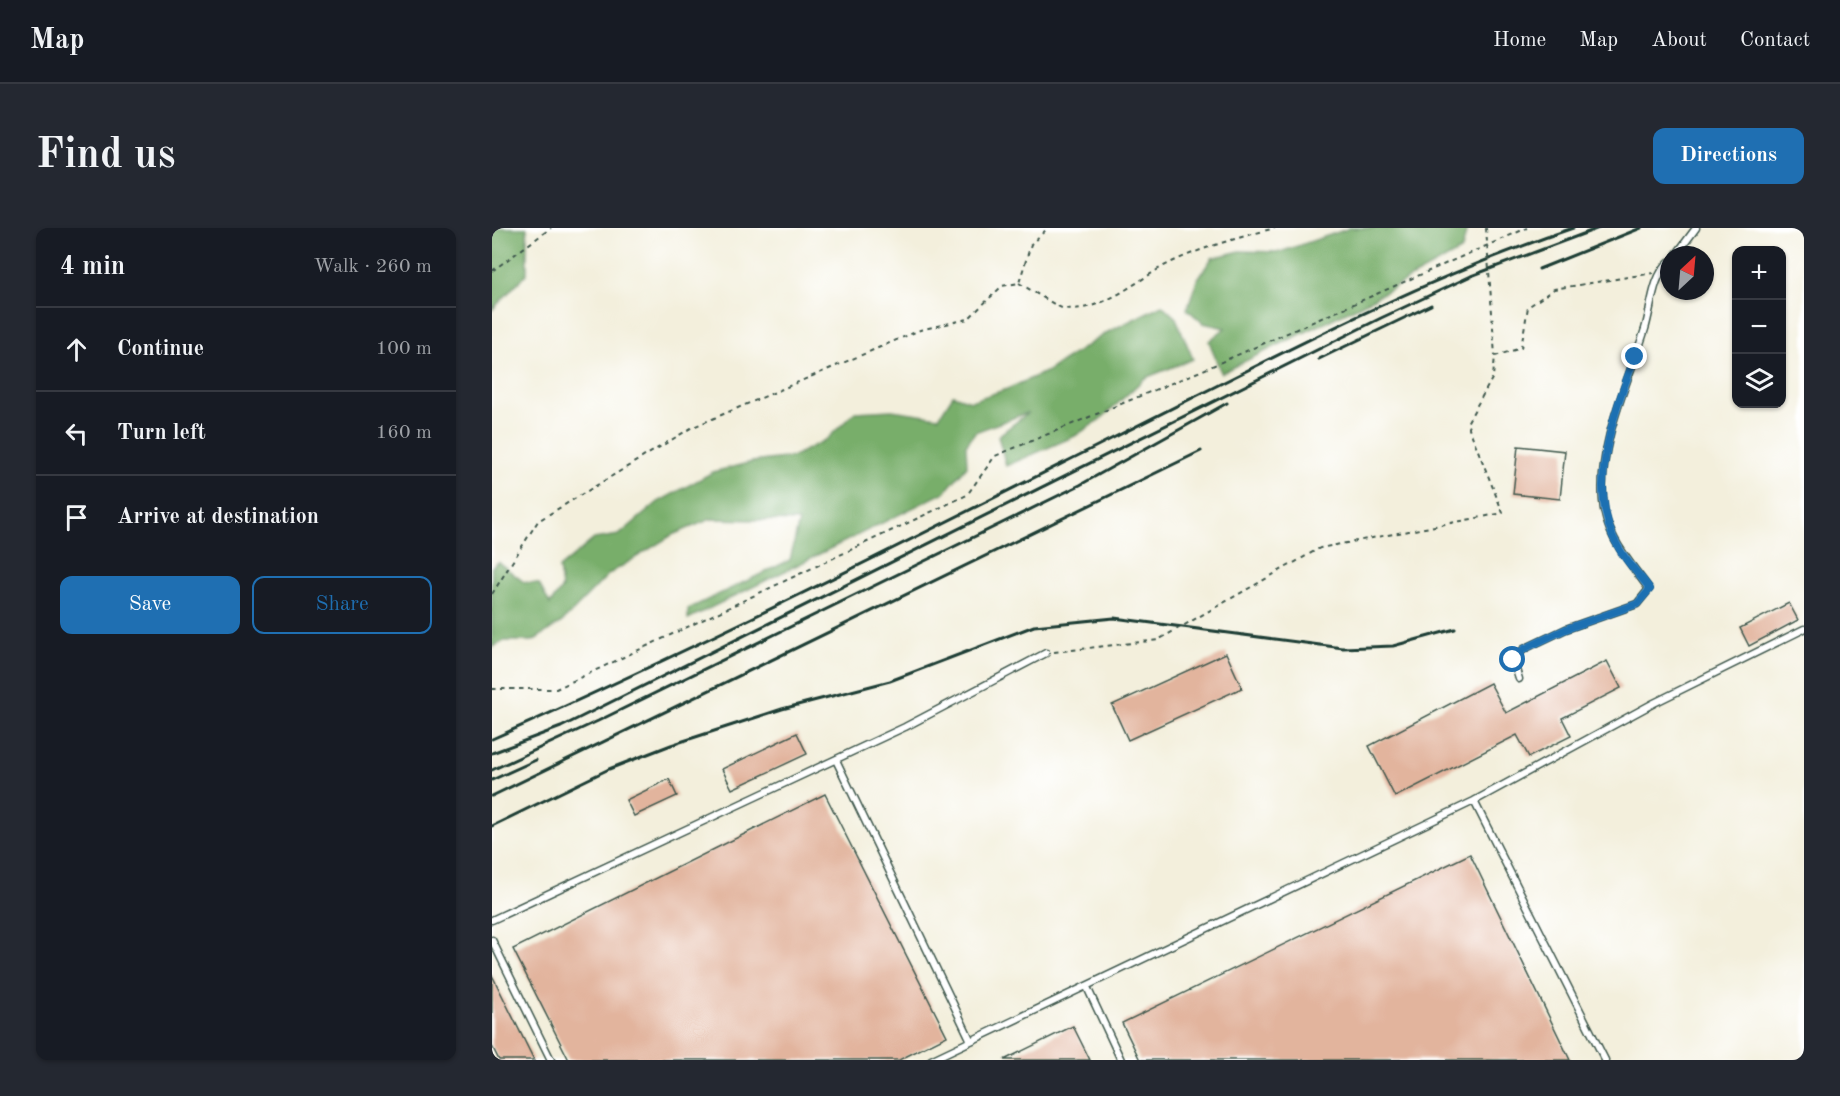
<!DOCTYPE html>
<html lang="en">
<head>
<meta charset="utf-8">
<style>
  :root { --surface:#171b24; --page:#242831; --text:#f1f3f6; --muted:#9ea1a6; --line:#363941; --accent:#1f6fb2 }
  body { margin:0; font-family:"Old Standard TT",serif; background:var(--page); color:var(--text) }
  .controls { position:absolute; right:18px; top:18px; display:grid; overflow:hidden; border-radius:12px; box-shadow:0 2px 4px #0004 }
  .controls button { width:54px; height:54px; display:grid; place-items:center; padding:0; border:0; border-bottom:2px solid var(--line); background:var(--surface); color:var(--text); font:30px sans-serif }
  .compass { position:absolute; left:1168px; top:18px; width:54px; height:54px; border-radius:50%; background:var(--surface); box-shadow:0 2px 4px #0004; rotate:26deg }
  .stop { position:absolute; width:18px; height:18px; margin:-14px; border:4px solid #1f6fb2; border-radius:50%; background:#fff }
  .stop.end { background:#1f6fb2; border-color:#fff; box-shadow:0 2px 6px #0008 }
  .list { margin:0; padding:0; list-style:none }
  h2 { display:flex; justify-content:space-between; align-items:center; height:78px; margin:0; padding:0 24px; font-size:26px }
  h2 small { font-size:20px; font-weight:400; color:var(--muted) }
  .list li { display:grid; grid-template-columns:39px 1fr auto; gap:18px; align-items:center; box-sizing:border-box; height:84px; padding:0 24px; border-top:2px solid var(--line) }
  .list b { display:block; font-size:22px; white-space:nowrap }
  .list em { font-size:20px; font-style:normal; color:var(--muted) }
  .actions { display:flex; gap:12px; padding:18px 24px }
  .actions a { flex:1; padding:14px 0; border:2px solid var(--accent); border-radius:12px; text-align:center; font-size:21px; color:var(--accent) }
  .actions .main { background:var(--accent); color:#fff }
  .icon { flex:none; width:33px; height:33px; fill:none; stroke:currentColor; stroke-width:2; stroke-linecap:round; stroke-linejoin:round }
  .map { position:relative; flex:none; width:1312px; height:832px; overflow:hidden; border-radius:12px }
  header { display:flex; align-items:center; gap:36px; box-sizing:border-box; height:84px; padding:0 30px; background:var(--surface); border-bottom:2px solid var(--line) }
  header strong { font-size:28px }
  nav { display:flex; gap:33px; margin-inline-start:auto; font-size:21px }
  .intro { display:flex; align-items:center; justify-content:space-between; box-sizing:border-box; height:144px; padding:0 36px }
  h1 { margin:0; font-size:42px }
  .button { padding:15px 27px; border-radius:12px; background:var(--accent); color:#fff; font-size:21px; font-weight:700 }
  main { display:flex; gap:36px; padding:0 36px }
  aside { flex:1; background:var(--surface); border-radius:12px; box-shadow:0 2px 4px #0004 }
  .map>svg:first-child { display:block }
  .forest { fill:#78ae6b; stroke:#4c7650; stroke-width:1.5 }
  .building { fill:#e2b49d }
  .lines { fill:none; stroke-linecap:round; stroke-linejoin:round }
  .lane-casing { stroke:#3f584d; stroke-width:9 }
  .path { stroke:#3f584d; stroke-width:2; stroke-dasharray:4.5 4.5; stroke-linecap:butt }
  .lane { stroke:#fff; stroke-width:6 }
  .rail { stroke:#1f3d34; stroke-width:3 }
  .path-bridge { stroke:#3f584d; stroke-width:2; stroke-dasharray:4.5 4.5; stroke-linecap:butt }
  .route { stroke:#1f6fb2; stroke-width:8 }
</style>
</head>
<body>
<header>
<strong>Map</strong>
<nav><a>Home</a><a>Map</a><a>About</a><a>Contact</a></nav>
</header>
<div class="intro"><h1>Find us</h1><a class="button">Directions</a></div>
<main>
<aside>
<h2>4 min<small>Walk · 260 m</small></h2>
<ul class="list">
<li><svg class="icon" aria-label="ahead" viewBox="0 0 24 24"><path d="M12 20V5M6 11l6-6 6 6"/></svg><div><b>Continue</b></div><em>100 m</em></li>
<li><svg class="icon" aria-label="left" viewBox="0 0 24 24"><path d="M17 20v-9H6M10 6l-5 5 5 5"/></svg><div><b>Turn left</b></div><em>160 m</em></li>
<li><svg class="icon" aria-label="arrive" viewBox="0 0 24 24"><path d="M6 21V4h12l-3 4 3 4H6"/></svg><div><b>Arrive at destination</b></div></li>
</ul>
<div class="actions"><a class="main">Save</a><a>Share</a></div>
</aside>
<div class="map">
<svg width="1312" height="832" viewBox="0 0 1312 832">
  <rect width="100%" height="100%" fill="#fff"/>
  <filter id="ink" filterUnits="userSpaceOnUse"><feTurbulence type="fractalNoise" baseFrequency=".0167" numOctaves="2"/><feDisplacementMap in="SourceGraphic" scale="12" xChannelSelector="R" yChannelSelector="G"/><feConvolveMatrix kernelMatrix="1 2 1 2 8 2 1 2 1" color-interpolation-filters="sRGB"/></filter>
  <filter id="wash" filterUnits="userSpaceOnUse"><feTurbulence type="fractalNoise" baseFrequency=".008" numOctaves="4" result="noise"/><feDisplacementMap in="SourceGraphic" scale="24" xChannelSelector="R" yChannelSelector="G"/><feGaussianBlur stdDeviation="1.35" result="paint"/><feColorMatrix in="noise" values="0 0 0 0 0 0 0 0 0 0 0 0 0 0 0 0 0 1.4 0 .05"/><feComposite in="paint" operator="in"/></filter>
  <g filter="url(#wash)">
    <rect width="100%" height="100%" fill="#f3efdc"/>
    <path class="forest" d="M 0,0 L 35,0 L 35,45 L 0,82 Z
      M 858,0 L 975,0 L 970,22 L 869,77 L 729,145 L 717,113 L 733,100 L 711,95 L 695,81 L 705,52 L 720,30 L 748,23 L 788,24 Z
      M 670,77 L 684,90 L 701,131 L 653,150 L 609,191 L 583,208 L 514,238 L 506,208 L 537,184 L 483,204 L 474,217 L 475,238 L 453,264 L 196,391 L 196,381 L 298,332 L 307,293 L 219,291 L 180,307 L 117,346 L 70,394 L 41,413 L 12,413 L 0,419 L 0,339 L 6,334 L 32,354 L 47,356 L 58,376 L 70,360 L 67,340 L 102,311 L 127,307 L 166,274 L 221,244 L 260,234 L 300,229 L 335,211 L 363,184 L 400,182 L 447,189 L 461,167 L 479,173 L 515,161 L 556,143 L 614,105 Z"/>
    <g id="blocks">
      <path class="building" d="M 1026,218 L 1073,223 L 1068,271 L 1021,266 Z
        M 1297,375 L 1306,392 L 1257,418 L 1248,400 Z
        M 734,425 L 750,460 L 636,512 L 620,477 Z
        M 1115,433 L 1129,460 L 1070,490 L 1079,508 L 1037,529 L 1025,507 L 903,569 L 877,518 L 998,455 L 1014,485 Z
        M 305,505 L 315,526 L 240,561 L 230,541 Z
        M 177,551 L 185,568 L 142,588 L 134,572 Z
        M 333,566 L 455,808 L 407,832 L 77,832 L 21,721 Z
        M 978,626 L 1078,832 L 648,832 L 630,795 Z
        M 0,747 L 42,832 L 7,832 L 0,818 Z
        M 581,798 L 598,832 L 512,832 Z"/>
    </g>
  </g>
  <g filter="url(#ink)">
    <use href="#blocks" fill-opacity="0" stroke="#3f584d" stroke-width="1.5"/>
    <g class="lines">
      <defs>
        <path id="lane" d="M 1184,27 L 1204,0
          M 1027,451 L 1021,432 L 1032,421 L 1074,401 L 1145,376 L 1157,361 C 1138,334 1113,308 1111,273 C 1106,215 1136,155 1153,101 C 1160,78 1160,50 1177,34
          M 344,532 L 479,813
          M 982,573 L 1113,832
          M 0,692 L 413,499 L 554,425
          M 0,712 L 59,832
          M 595,759 L 629,832
          M 439,832 L 982,573 L 1162,475 L 1312,401"/>
      </defs>
      <use href="#lane" class="lane-casing"/>
      <path class="path" d="M 0,43 L 59,0
        M 527,55 C 534,59 566,79 570,80 C 611,87 648,48 682,33 C 714,18 749,9 783,0
        M 0,366 L 46,293 L 199,200 L 428,102 L 476,91 L 510,58 L 527,55 L 539,16 L 556,0
        M 562,424 L 666,412 L 828,320 L 1011,285 L 975,195 L 1001,149 L 1003,128 L 1029,120 L 1036,79 L 1062,61 L 1161,45
        M 0,461 L 64,461 L 475,267 L 503,228 L 711,142 L 1035,0"/>
      <use href="#lane" class="lane"/>
      <path class="rail" d="M 1047,41 L 1149,0
        M 827,131 L 939,77
        M 0,511 C 212,417 420,311 627,207 C 775,133 923,53 1081,0
        M 0,525 L 69,499 L 889,90 L 979,48 L 1107,0
        M 0,542 L 106,493 L 588,257 L 735,175
        M 0,552 L 44,532
        M 0,568 L 709,223
        M 0,598 L 117,541 L 179,517 L 290,481 L 398,453 L 542,398 L 622,390 L 851,420 L 901,418 L 963,401"/>
      <path class="path-bridge" d="M 994,0 L 1003,128"/>
    </g>
  </g>
  <g class="lines" filter="url(#ink)">
    <path class="route" d="M 1021,432 L 1032,421 L 1074,401 L 1145,376 L 1158,361 C 1148,347 1135,335 1127,320 C 1092,263 1122,186 1143,129"/>
  </g>
</svg>
<div class="controls">
<button>+</button>
<button>−</button>
<button><svg class="icon" aria-label="layers" viewBox="0 0 24 24"><path d="M12 4l9 5-9 5-9-5zM3 14l9 5 9-5"/></svg></button>
</div>
<svg class="compass" viewBox="-18 -18 36 36"><path d="M0-13l5 13h-10z" fill="#e53935"/><path d="M0 13l5-13h-10z" fill="#9ea1a6"/></svg>
<div class="stop" style="left:1021px;top:432px"></div>
<div class="stop end" style="left:1143px;top:129px"></div>
</div>
</main>
</body>
</html>
